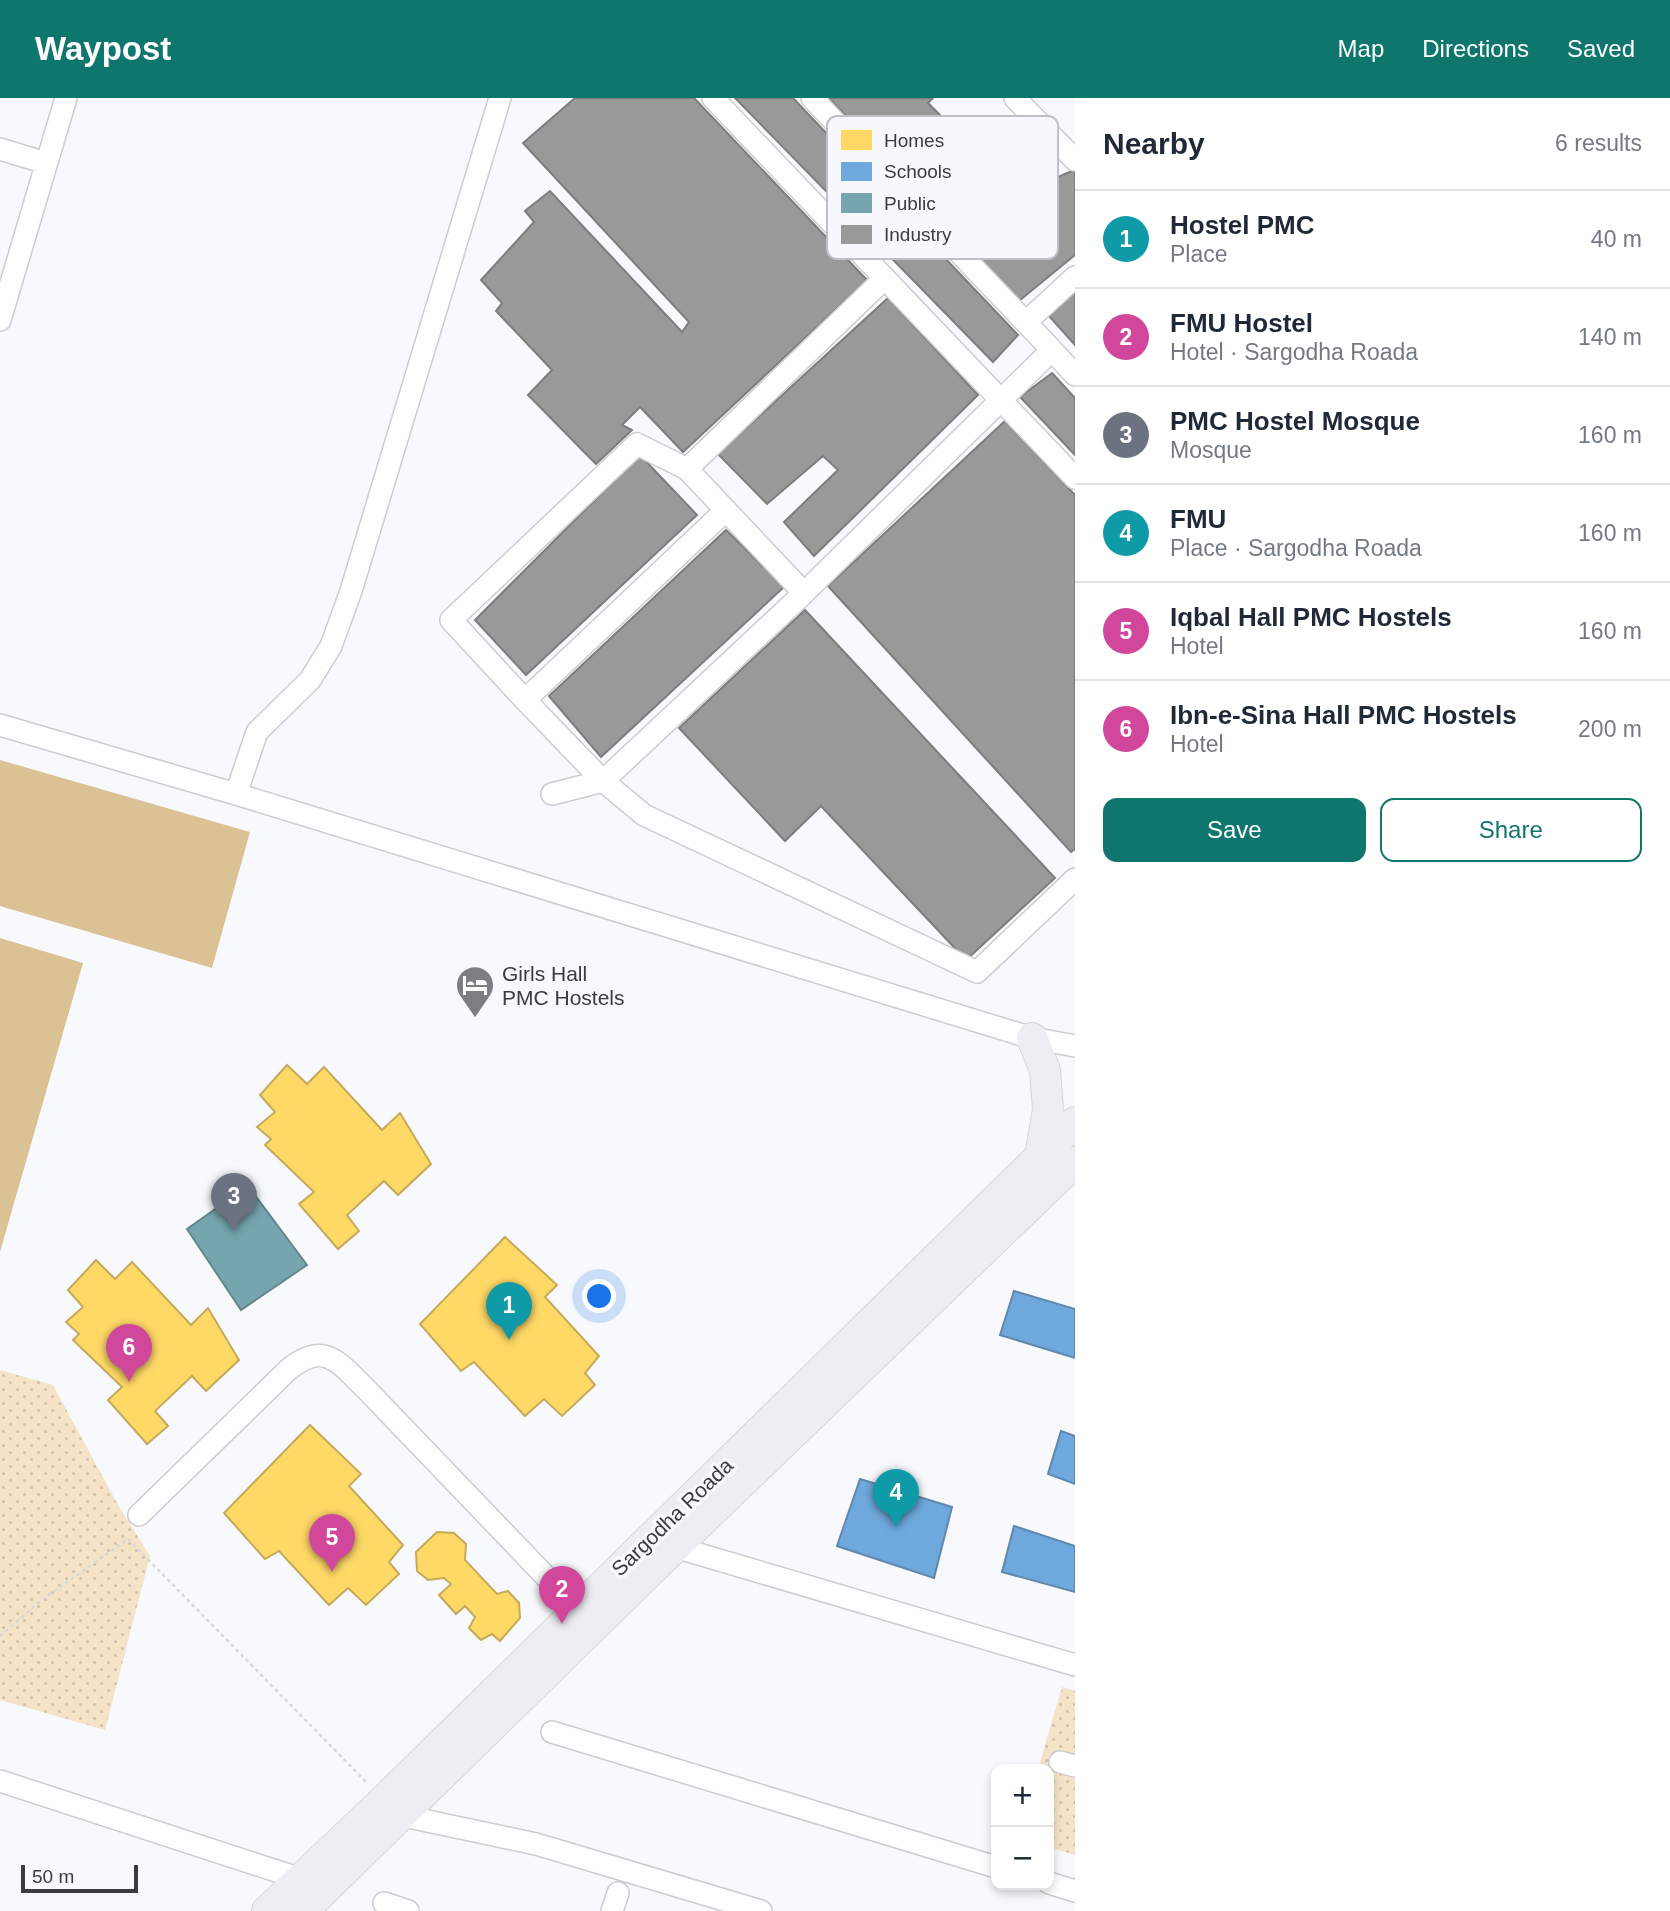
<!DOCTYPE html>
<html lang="en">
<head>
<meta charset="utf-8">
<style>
  :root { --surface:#fff; --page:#f2f2f3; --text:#1f2937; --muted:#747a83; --line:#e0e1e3; --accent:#0f766e }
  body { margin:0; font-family:Helvetica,sans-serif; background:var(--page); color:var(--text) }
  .controls { position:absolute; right:21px; bottom:21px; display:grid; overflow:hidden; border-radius:14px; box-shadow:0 4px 10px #0003 }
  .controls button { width:63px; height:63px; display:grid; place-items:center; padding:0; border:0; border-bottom:2px solid var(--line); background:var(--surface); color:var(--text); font:35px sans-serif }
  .scale { position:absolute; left:21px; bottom:18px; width:117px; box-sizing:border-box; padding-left:7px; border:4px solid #3c3c3f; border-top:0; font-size:19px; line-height:24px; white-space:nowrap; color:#3c3c3f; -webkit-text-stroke:5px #f7f8fe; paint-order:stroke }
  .you { position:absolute; left:600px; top:1199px; width:24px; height:24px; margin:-18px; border:5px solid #fff; border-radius:50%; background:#1a73e8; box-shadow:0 0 0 10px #1a73e833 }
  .badge { display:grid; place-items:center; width:46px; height:46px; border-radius:50%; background:var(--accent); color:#fff; font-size:23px; font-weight:700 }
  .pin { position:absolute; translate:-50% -58px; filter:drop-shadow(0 2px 4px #0008) }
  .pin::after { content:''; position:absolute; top:37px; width:24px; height:21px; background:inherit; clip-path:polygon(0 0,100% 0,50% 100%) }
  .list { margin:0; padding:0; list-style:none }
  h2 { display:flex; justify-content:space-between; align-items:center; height:91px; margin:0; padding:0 28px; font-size:30px }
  h2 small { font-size:23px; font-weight:400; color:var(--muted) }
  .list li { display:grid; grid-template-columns:46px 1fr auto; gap:21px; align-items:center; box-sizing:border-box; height:98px; padding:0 28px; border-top:2px solid var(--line) }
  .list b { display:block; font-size:26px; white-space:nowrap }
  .list p { margin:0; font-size:23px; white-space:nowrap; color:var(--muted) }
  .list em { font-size:23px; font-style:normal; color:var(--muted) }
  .actions { display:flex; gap:14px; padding:21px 28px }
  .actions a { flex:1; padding:16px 0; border:2px solid var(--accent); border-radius:14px; text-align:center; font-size:24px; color:var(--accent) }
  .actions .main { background:var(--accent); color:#fff }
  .map { position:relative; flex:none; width:1075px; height:1813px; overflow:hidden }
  header { display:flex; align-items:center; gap:42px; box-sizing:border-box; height:98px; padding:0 35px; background:var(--accent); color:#fff }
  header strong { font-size:33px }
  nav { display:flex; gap:38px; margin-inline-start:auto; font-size:24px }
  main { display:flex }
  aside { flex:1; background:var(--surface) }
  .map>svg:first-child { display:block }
  .park { fill:url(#park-dots) }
  .water { fill:#dbc295 }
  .homes { fill:#ffd966; stroke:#c4aa5a; stroke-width:2 }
  .schools { fill:#6fa8dc; stroke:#6088ad; stroke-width:2 }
  .public { fill:#76a5af; stroke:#65868d; stroke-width:2 }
  .industry { fill:#999; stroke:#7d7d7e; stroke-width:2 }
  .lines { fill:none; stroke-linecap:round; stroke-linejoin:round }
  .minor-casing { stroke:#cdcdd0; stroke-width:24 }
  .highway-casing { stroke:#d6d6d8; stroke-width:32 }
  .path { stroke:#d7d7d8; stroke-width:2.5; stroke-dasharray:3.5 3.5; stroke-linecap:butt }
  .minor { stroke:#fefeff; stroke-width:21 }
  .highway { stroke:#ededf4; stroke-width:30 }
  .labels { text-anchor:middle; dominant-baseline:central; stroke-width:7; stroke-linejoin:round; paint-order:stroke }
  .poi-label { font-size:21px; fill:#3c3c3f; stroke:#f7f8fe; text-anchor:start }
  .street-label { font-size:21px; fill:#3c3c3f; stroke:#f7f8fe }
  .key { fill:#f7f8fe; stroke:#bfc0c5; stroke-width:2 }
  .key-label { font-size:19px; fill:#3c3c3f }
</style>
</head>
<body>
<header>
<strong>Waypost</strong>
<nav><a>Map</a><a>Directions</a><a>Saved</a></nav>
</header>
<main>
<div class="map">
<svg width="1075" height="1813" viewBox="0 0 1075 1813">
  <defs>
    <pattern id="park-dots" width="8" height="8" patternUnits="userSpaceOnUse" patternTransform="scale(1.75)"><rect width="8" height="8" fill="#f4e3c7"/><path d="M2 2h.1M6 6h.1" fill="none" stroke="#d2c4ac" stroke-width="1.8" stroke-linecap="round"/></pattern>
  </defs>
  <rect width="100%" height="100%" fill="#f8f9fd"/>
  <path class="park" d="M 0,1272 L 53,1287 L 118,1407 L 150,1458 L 105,1632 L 0,1602 Z
    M 1062,1589 L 1075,1593 L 1075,1757 L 1049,1749 L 1049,1671 L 1038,1671 Z"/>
  <path class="water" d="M 0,662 L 250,734 L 212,870 L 0,808 Z
    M 0,840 L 83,865 L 0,1154 Z"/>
  <path class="homes" d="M 287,967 L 307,986 L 324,969 L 382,1032 L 400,1015 L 431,1066 L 398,1097 L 384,1083 L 347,1117 L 359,1133 L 338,1151 L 299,1106 L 314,1094 L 265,1047 L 271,1041 L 257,1029 L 275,1014 L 260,997 Z
    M 505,1139 L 557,1187 L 545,1199 L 599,1258 L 585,1275 L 595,1287 L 562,1318 L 544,1301 L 525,1318 L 474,1264 L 461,1273 L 420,1226 Z
    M 96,1162 L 115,1181 L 132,1164 L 191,1227 L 208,1210 L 239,1262 L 206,1293 L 192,1278 L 155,1313 L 168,1328 L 147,1346 L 108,1302 L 122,1289 L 73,1242 L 79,1236 L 66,1224 L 83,1209 L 68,1192 Z
    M 310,1327 L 361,1376 L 349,1388 L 403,1447 L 389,1464 L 399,1476 L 366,1507 L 348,1490 L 329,1507 L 279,1453 L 265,1461 L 224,1415 Z
    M 437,1434 L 454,1435 L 466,1446 L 465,1462 L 497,1496 L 508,1493 L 519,1505 L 520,1520 L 500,1543 L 492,1536 L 481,1542 L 469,1530 L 475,1519 L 465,1508 L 456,1516 L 439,1497 L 451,1486 L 444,1480 L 428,1482 L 417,1473 L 416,1454 Z"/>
  <path class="schools" d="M 1014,1193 L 1075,1211 L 1075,1260 L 1000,1237 Z
    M 1061,1333 L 1075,1338 L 1075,1386 L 1048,1376 Z
    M 860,1381 L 952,1409 L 934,1480 L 837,1448 Z
    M 1014,1428 L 1075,1448 L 1075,1494 L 1002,1474 Z"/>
  <path class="public" d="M 248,1088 L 307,1167 L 241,1212 L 187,1131 Z"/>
  <path class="industry" d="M 575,0 L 694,0 L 867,182 L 683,354 L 640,309 L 622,327 L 632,332 L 596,366 L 528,297 L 552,272 L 496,213 L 502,205 L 481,182 L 534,124 L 525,113 L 550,93 L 682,234 L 689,224 L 523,45 Z
    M 735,0 L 793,0 L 1018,237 L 993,264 Z
    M 829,0 L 933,0 L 928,5 L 941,18 L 890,64 Z
    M 1072,73 L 1075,75 L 1075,157 L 1019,203 L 974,156 L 1060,78 Z
    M 1075,193 L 1075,247 L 1049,218 Z
    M 888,200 L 978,297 L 814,458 L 784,424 L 838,372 L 823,358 L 767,406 L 718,356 Z
    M 1052,275 L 1075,300 L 1075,357 L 1020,299 Z
    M 1005,323 L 1075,397 L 1075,751 L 1071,754 L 828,488 Z
    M 640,357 L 697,417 L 526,577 L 475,522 Z
    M 726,432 L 784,489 L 601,659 L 549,598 Z
    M 805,512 L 1055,780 L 966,862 L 821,708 L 785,743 L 679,630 Z"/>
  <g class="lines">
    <defs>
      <path id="minor" d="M 713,0 L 1075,380
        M 812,0 L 1052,252
        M 1015,0 L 1075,62
        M 0,51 L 46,65
        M 0,222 L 66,0
        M 1026,224 L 1075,179
        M 687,371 L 637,346 L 451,522 L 525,602 L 726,412
        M 804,495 L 687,371 L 885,180
        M 525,602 L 603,683 L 804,495 L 1052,252 L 1075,277
        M 0,627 L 236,696 L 1032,940 L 1075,948
        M 236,696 L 257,634 L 310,582 L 331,548 L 351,493 L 500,0
        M 552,696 L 603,683 L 644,717 L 977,874 L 1075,781
        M 139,1417 L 288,1272 C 324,1242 338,1264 365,1290 L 578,1512
        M 675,1449 L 1075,1567
        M 552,1634 L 996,1769
        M 1060,1664 L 1075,1668
        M 0,1683 L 301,1781
        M 399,1717 L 536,1746 L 761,1813
        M 1049,1785 L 1075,1793
        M 384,1805 L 408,1813
        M 612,1813 L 618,1795"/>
      <path id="highway" d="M 1032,940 L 1045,972 L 1048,1012 L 1040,1058
        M 267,1813 L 384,1702 L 1075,1024
        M 303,1813 L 675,1449 L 1075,1064"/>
    </defs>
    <use href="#minor" class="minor-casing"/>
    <use href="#highway" class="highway-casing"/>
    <path class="path" d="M 0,1538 L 43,1501 L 128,1441 L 368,1686"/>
    <use href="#minor" class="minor"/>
    <use href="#highway" class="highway"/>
  </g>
  <defs>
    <symbol id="hotel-pin" viewBox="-11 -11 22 30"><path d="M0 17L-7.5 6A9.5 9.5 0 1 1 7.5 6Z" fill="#7e7e82" stroke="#f7f8fe"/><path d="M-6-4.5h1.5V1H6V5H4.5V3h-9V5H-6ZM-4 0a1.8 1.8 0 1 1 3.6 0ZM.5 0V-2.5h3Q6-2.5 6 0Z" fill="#fff"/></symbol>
  </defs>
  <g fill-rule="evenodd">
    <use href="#hotel-pin" x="453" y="865" width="44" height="60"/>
  </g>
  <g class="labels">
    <g class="poi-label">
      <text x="502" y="875">Girls Hall<tspan x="502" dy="24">PMC Hostels</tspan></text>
    </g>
    <g class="street-label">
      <text transform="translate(672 1419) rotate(-44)">Sargodha Roada</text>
    </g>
  </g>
  <rect x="827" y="18" width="231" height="143" rx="10" class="key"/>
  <rect x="841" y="32" width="31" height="20" fill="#ffd966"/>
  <rect x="841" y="64" width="31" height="19" fill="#6fa8dc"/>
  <rect x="841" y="95" width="31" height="20" fill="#76a5af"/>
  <rect x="841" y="127" width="31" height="19" fill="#999"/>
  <g class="key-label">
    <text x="884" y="49">Homes</text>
    <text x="884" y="80">Schools</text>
    <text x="884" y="112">Public</text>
    <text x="884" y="143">Industry</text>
  </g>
</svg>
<div class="controls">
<button>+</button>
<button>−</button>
</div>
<div class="scale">50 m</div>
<div class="you"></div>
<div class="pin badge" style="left:509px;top:1242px;background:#0f9aa8">1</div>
<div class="pin badge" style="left:562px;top:1526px;background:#d1479c">2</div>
<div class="pin badge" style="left:234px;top:1133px;background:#6b7280">3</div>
<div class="pin badge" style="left:896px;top:1429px;background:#0f9aa8">4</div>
<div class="pin badge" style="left:332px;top:1474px;background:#d1479c">5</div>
<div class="pin badge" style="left:129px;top:1284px;background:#d1479c">6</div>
</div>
<aside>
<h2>Nearby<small>6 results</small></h2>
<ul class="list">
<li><span class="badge" style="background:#0f9aa8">1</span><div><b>Hostel PMC</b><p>Place</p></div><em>40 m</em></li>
<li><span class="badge" style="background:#d1479c">2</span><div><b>FMU Hostel</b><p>Hotel · Sargodha Roada</p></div><em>140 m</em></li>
<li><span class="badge" style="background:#6b7280">3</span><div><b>PMC Hostel Mosque</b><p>Mosque</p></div><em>160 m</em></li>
<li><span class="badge" style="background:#0f9aa8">4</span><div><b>FMU</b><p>Place · Sargodha Roada</p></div><em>160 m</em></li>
<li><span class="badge" style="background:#d1479c">5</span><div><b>Iqbal Hall PMC Hostels</b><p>Hotel</p></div><em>160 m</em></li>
<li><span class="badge" style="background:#d1479c">6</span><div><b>Ibn-e-Sina Hall PMC Hostels</b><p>Hotel</p></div><em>200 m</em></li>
</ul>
<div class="actions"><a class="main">Save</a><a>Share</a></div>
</aside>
</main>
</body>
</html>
